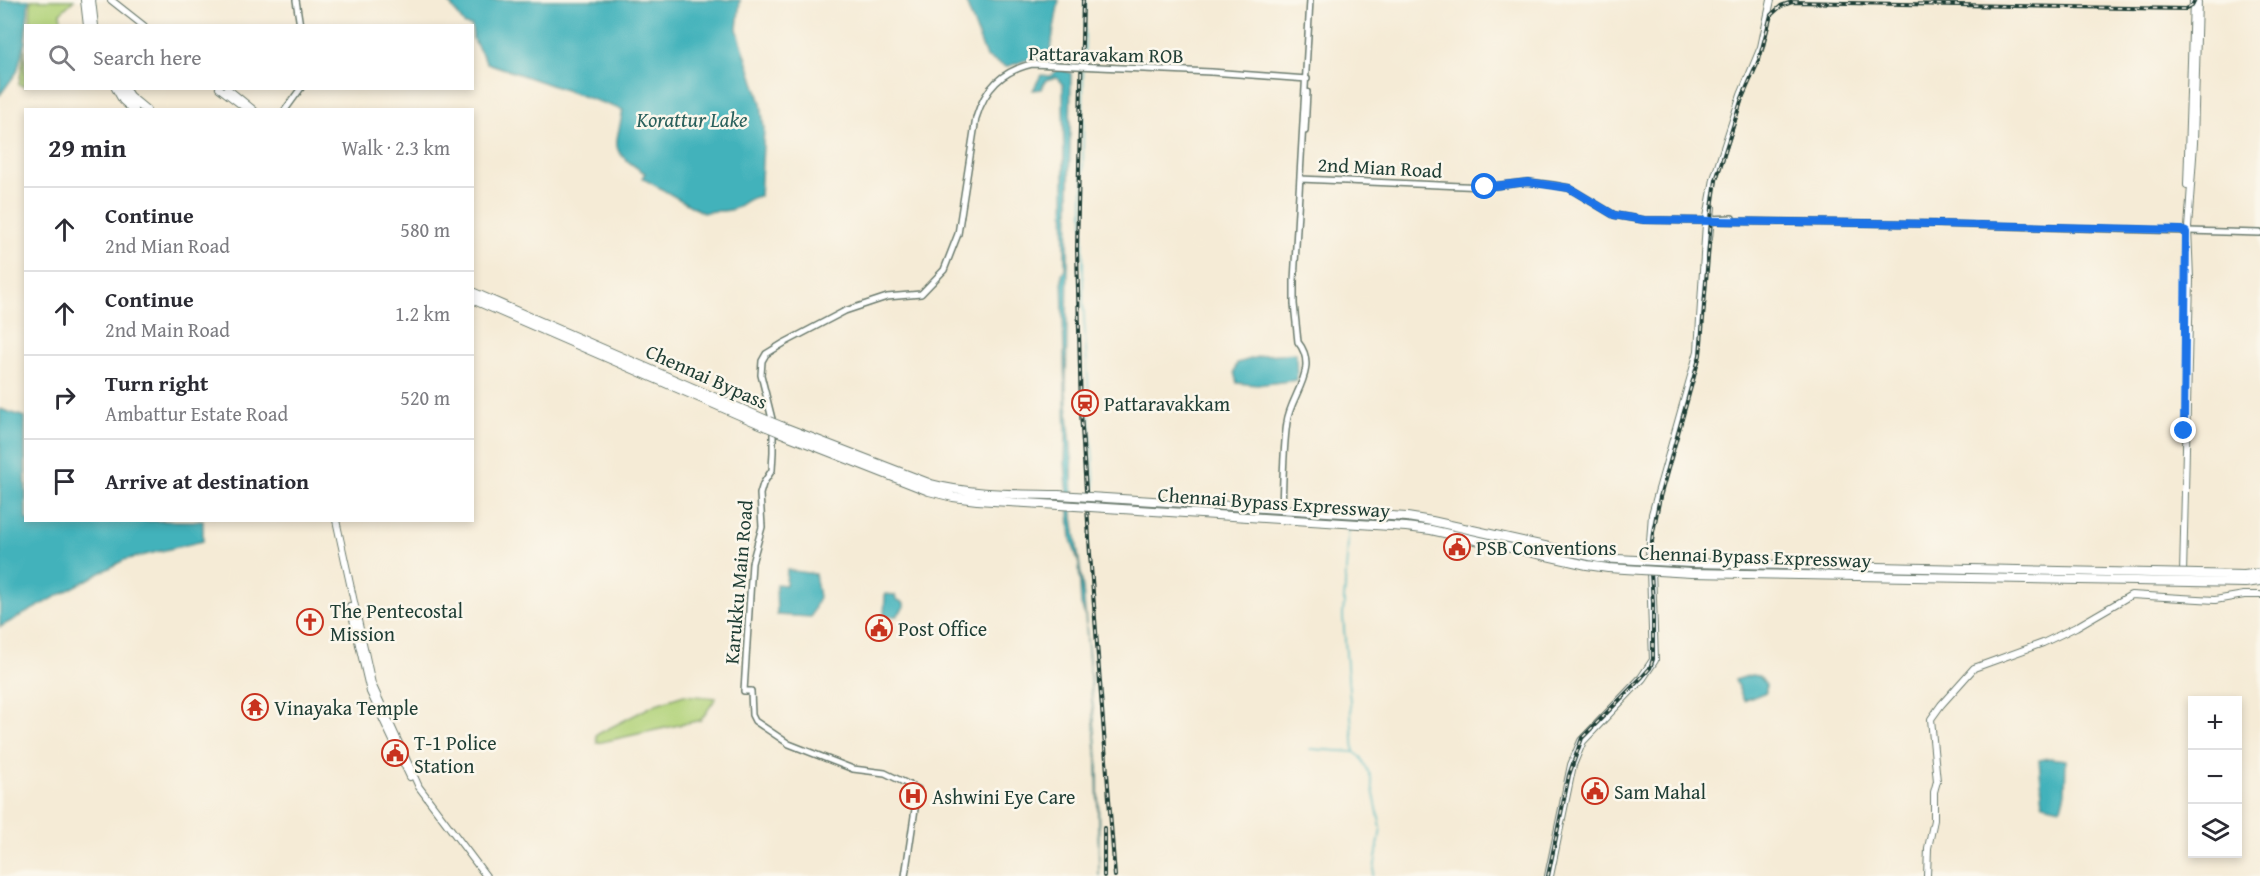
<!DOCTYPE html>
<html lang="en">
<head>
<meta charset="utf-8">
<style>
  :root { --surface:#fff; --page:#f7f7f7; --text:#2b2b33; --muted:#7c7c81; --line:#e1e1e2 }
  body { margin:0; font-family:"Gentium Book Plus",serif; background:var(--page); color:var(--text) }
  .controls { position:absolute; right:18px; bottom:18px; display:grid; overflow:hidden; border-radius:0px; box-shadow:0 3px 9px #0003 }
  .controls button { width:54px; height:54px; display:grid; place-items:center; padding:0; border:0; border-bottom:2px solid var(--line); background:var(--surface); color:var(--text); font:30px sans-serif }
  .stop { position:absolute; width:18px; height:18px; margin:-14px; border:4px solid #1a73e8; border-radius:50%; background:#fff }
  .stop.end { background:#1a73e8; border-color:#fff; box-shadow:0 2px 6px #0008 }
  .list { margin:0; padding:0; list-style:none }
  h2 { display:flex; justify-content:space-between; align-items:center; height:78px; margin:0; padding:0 24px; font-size:26px }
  h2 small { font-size:20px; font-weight:400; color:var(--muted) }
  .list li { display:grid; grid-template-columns:39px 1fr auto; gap:18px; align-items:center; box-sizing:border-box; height:84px; padding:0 24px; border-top:2px solid var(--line) }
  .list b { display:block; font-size:22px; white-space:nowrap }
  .list p { margin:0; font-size:20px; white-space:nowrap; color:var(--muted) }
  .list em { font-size:20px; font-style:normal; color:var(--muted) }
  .icon { flex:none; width:33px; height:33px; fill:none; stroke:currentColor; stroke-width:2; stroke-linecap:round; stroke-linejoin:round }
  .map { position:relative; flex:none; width:2260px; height:876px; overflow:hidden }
  .search { position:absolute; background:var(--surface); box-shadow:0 3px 9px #0003; left:24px; top:24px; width:450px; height:66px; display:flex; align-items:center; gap:15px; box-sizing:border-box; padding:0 21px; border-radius:0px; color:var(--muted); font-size:22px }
  .panel { position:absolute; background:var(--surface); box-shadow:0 3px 9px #0003; left:24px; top:108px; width:450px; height:414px; border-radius:0px }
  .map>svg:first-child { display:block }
  .green { fill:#b3d37b; stroke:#698858; stroke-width:1.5 }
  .water { fill:#42b2bb; stroke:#307878; stroke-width:1.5 }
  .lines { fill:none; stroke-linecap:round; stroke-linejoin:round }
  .stream { stroke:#42b2bb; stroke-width:1.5 }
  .secondary-casing { stroke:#6a7a6d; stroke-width:8 }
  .primary-casing { stroke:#6a7a6d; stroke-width:8 }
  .highway-casing { stroke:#6a7a6d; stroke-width:10 }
  .secondary { stroke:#fff; stroke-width:5 }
  .primary { stroke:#fff; stroke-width:6 }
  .highway { stroke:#fff; stroke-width:8 }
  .rail-casing { stroke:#1f3d34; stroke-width:4 }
  .rail { stroke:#fbf7ec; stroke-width:1.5; stroke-dasharray:4.5; stroke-linecap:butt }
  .secondary-bridge-casing { stroke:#6a7a6d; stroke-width:8; stroke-linecap:butt }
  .highway-bridge-casing { stroke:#6a7a6d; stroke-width:10; stroke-linecap:butt }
  .secondary-bridge { stroke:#fff; stroke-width:5 }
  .highway-bridge { stroke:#fff; stroke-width:8 }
  .route { stroke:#1a73e8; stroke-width:8 }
  .labels { text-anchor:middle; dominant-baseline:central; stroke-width:5; stroke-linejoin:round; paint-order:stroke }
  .street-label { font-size:20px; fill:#1f3d34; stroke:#fbf7ec }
  .poi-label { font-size:20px; fill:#1f3d34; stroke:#fbf7ec; text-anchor:start }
  .water-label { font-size:21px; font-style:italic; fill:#2a605c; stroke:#fbf7ec }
</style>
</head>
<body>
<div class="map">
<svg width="2260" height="876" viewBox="0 0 2260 876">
  <rect width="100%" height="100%" fill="#fbf7ec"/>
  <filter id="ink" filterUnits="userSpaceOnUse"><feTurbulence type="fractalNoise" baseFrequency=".0167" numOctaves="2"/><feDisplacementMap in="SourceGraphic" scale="12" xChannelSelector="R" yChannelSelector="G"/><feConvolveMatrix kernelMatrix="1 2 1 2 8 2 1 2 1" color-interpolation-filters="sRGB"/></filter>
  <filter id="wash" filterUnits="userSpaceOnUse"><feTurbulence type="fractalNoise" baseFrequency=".008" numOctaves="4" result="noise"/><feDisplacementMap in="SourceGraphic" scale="24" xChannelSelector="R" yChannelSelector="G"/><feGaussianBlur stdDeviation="1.35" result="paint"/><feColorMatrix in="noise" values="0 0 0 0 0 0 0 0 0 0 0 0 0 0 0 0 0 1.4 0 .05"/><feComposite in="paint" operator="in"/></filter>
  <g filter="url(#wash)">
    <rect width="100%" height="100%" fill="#f5ebd6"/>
    <path class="green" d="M 31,0 L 74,0 L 60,13 L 62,25 L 30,26 Z
      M 25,49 L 25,87 L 19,84 Z
      M 684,695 L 716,698 L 701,720 L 597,743 L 596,735 L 656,704 Z"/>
    <path class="water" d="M 0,0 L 29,0 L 25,42 L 17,72 L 0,95 Z
      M 447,0 L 740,0 L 737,29 L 761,103 L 764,129 L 760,196 C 748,197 743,205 733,209 C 723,213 716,209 703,213 L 642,178 L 645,173 C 607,149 616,149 623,110 L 487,63 L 473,39 L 472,26 L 465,25 Z
      M 965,0 L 1059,0 L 1050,52 L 1006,67 L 986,57 Z
      M 1060,68 L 1071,73 L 1066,392 L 1072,460 L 1073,517 L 1083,589 L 1098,768 L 1099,876 L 1097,762 L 1085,615 L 1081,605 L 1079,564 L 1071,539 L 1065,462 L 1066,437 L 1062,273 L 1065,269 L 1063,85 L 1056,77 L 1046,80 L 1041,89 L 1033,90 L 1041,75 L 1050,76 Z
      M 1296,353 L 1297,380 L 1257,385 L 1237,383 L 1234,372 L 1237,363 L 1264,355 Z
      M 0,409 L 25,417 L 26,520 L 203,521 L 203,541 L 124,560 L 0,627 Z
      M 787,570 L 815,574 L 819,597 L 811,617 L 777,615 L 776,584 L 786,585 Z
      M 885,594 L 895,595 L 896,599 L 904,603 L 904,607 L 897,616 L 884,617 Z
      M 1751,675 L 1759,676 L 1766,685 L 1766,692 L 1744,701 L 1735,680 Z
      M 2049,758 L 2066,760 L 2065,792 L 2061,808 L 2043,804 L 2039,760 Z"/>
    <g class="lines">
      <path class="stream" d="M 1084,63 L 1086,0
        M 1083,71 L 1083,301 L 1095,494
        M 1147,515 L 1164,516
        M 1349,526 L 1343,616 L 1354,752
        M 1310,749 L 1354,752 L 1361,757 L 1370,775 L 1381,828 L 1373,876"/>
    </g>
  </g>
  <g filter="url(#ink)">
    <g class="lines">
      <defs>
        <path id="secondary" d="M 296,0 L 300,26
          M 1211,72 L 1307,79
          M 285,110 L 301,88
          M 1305,131 L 1307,92
          M 1300,179 L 1485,187 L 1528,182 L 1553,185 L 1569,188 L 1614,215 L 1644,220 L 1938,224 L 2260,233
          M 1709,219 L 1732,218
          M 1282,511 C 1283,482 1283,451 1287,422 C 1290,396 1320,369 1298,342 L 1294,304 L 1294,281 L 1310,0
          M 905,876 L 918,789 L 885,773 L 853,769 L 789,744 L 755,721 L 752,715 L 751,691 L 744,691 L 752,563 L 762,527 L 760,494 L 763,484 L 772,470 L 773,452 L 773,423 L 761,375 L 762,361 L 766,354 L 784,343 L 845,311 L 887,297 L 921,294 L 944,270 L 958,234 L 976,118"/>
        <path id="primary" d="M 111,0 L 144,26
          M 219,88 L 248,110
          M 227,88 L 254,110
          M 2187,185 L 2193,0
          M 1709,239 L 1712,207
          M 1266,510 L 1268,513 L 1303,515
          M 336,520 L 372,684 L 419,787 L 486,876
          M 1648,569 L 1652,514 L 1698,351 L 1706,223 L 1714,179 L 1741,95 L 1761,47 L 1771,0
          M 2183,575 L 2190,279 L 2188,228 L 2194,143 L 2198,0
          M 350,606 L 370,692 L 410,777
          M 1927,876 L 1928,848 L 1934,820 L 1934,792 L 1937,781 L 1931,719 L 1941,705 L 1974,668 L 2043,643 L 2076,627 L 2131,595 L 2215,600 L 2244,595 L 2260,595"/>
        <path id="highway" d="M 85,0 L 88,26
          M 91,0 L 94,26
          M 116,88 L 123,100 L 134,110
          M 124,88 L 129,96 L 146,110
          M 472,292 L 769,421
          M 472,299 L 767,427
          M 781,426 L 931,484 C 972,495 1015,494 1058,495
          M 779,432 L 929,491 L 953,497 L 977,500 L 1059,505
          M 1240,510 L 1268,513
          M 2244,575 L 2260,573
          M 2245,583 L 2260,581
          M 1549,876 L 1572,765 L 1582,741 L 1642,678 L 1654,660 L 1651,569"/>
      </defs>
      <use href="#secondary" class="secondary-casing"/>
      <use href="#primary" class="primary-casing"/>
      <use href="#highway" class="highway-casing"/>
      <use href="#secondary" class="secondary"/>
      <use href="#primary" class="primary"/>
      <use href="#highway" class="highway"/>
      <defs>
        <path id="rail" d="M 1083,0 L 1077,249 L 1081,412 L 1090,554 L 1115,876
          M 1104,828 L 1104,876
          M 1548,876 L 1569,775 L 1582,738 L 1642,677 L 1650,668 L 1653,659 L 1653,602 L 1650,559 L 1653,532 L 1660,497 L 1700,355 L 1712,208 L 1716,180 L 1742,98 L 1759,60 L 1771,15 L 1781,6 L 1792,2 L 2186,9 L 2192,6 L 2195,0"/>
      </defs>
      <use href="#rail" class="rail-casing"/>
      <use href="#rail" class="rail"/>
      <defs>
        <path id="secondary-bridge" d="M 976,118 C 985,88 1002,71 1032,64 L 1211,72"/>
        <path id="highway-bridge" d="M 769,421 L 781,426
          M 767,427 L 779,432
          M 1058,495 L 1407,517 L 1432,521 L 1599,558 L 1691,563 L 2244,575
          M 1059,505 L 1406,527 L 1431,530 L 1587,565 L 1608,568 L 1691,573 L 2245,583"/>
      </defs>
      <use href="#secondary-bridge" class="secondary-bridge-casing"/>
      <use href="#highway-bridge" class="highway-bridge-casing"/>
      <use href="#secondary-bridge" class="secondary-bridge"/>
      <use href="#highway-bridge" class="highway-bridge"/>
    </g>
  </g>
  <g class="lines" filter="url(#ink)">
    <path class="route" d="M 1485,187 L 1528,182 L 1569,188 L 1614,215 L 1644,220 L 1938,224 L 2181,230 L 2186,232 L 2184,431"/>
  </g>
  <defs>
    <symbol id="station-ring" viewBox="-11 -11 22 22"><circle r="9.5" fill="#fbf7ec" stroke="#c8321e" stroke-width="1.5"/><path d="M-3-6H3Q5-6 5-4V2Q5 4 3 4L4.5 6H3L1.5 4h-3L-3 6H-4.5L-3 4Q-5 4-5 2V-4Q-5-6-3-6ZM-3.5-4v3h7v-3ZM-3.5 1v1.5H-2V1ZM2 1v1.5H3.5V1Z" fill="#c8321e"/></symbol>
    <symbol id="civic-ring" viewBox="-11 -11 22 22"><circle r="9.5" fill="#fbf7ec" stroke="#c8321e" stroke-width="1.5"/><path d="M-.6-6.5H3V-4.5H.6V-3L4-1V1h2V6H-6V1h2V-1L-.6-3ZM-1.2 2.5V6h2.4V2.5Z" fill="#c8321e"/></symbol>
    <symbol id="church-ring" viewBox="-11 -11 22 22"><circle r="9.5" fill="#fbf7ec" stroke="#c8321e" stroke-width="1.5"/><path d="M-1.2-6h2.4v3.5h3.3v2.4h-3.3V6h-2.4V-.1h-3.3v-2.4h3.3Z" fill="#c8321e"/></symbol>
    <symbol id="temple-ring" viewBox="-11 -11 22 22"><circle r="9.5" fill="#fbf7ec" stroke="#c8321e" stroke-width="1.5"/><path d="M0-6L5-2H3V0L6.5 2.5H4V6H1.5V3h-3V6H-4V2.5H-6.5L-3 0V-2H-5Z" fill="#c8321e"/></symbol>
    <symbol id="hospital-ring" viewBox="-11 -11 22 22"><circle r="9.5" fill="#fbf7ec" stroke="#c8321e" stroke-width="1.5"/><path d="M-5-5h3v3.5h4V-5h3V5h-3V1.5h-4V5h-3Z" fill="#c8321e"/></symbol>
  </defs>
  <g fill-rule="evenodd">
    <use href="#station-ring" x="1070" y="388" width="30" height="30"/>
    <use href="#civic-ring" x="1442" y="532" width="30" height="30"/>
    <use href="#church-ring" x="295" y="607" width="30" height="30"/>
    <use href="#civic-ring" x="864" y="613" width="30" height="30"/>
    <use href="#temple-ring" x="240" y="692" width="30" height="30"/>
    <use href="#civic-ring" x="380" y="738" width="30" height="30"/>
    <use href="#civic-ring" x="1580" y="776" width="30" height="30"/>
    <use href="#hospital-ring" x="898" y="781" width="30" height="30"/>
  </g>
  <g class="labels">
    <g class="street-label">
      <text transform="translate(1106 54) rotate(1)">Pattaravakam ROB</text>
      <text transform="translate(1380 167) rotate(3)">2nd Mian Road</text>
      <text transform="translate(707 376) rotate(24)">Chennai Bypass</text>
      <text transform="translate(1274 502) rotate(4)">Chennai Bypass Expressway</text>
      <text transform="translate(1755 556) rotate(2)">Chennai Bypass Expressway</text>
      <text transform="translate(738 582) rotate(-85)">Karukku Main Road</text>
    </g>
    <g class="poi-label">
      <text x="1104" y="403">Pattaravakkam</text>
      <text x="1476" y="547">PSB Conventions</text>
      <text x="330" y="610">The Pentecostal<tspan x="330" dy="23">Mission</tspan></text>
      <text x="898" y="628">Post Office</text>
      <text x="274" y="707">Vinayaka Temple</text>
      <text x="414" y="742">T-1 Police<tspan x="414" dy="23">Station</tspan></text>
      <text x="1614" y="791">Sam Mahal</text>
      <text x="932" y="796">Ashwini Eye Care</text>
    </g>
    <g class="water-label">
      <text x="692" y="119">Korattur Lake</text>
    </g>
  </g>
</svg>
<div class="controls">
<button>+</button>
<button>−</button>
<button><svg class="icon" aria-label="layers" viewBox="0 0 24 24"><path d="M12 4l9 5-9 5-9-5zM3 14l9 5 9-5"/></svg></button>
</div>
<div class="stop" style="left:1485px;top:187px"></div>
<div class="stop end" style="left:2184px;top:431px"></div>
<div class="search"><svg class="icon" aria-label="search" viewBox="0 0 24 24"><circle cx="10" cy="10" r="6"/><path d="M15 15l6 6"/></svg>Search here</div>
<section class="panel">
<h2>29 min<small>Walk · 2.3 km</small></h2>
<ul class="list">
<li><svg class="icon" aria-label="ahead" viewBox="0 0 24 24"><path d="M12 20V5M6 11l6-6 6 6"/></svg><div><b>Continue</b><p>2nd Mian Road</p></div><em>580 m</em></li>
<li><svg class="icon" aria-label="ahead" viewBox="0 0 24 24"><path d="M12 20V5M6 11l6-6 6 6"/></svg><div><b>Continue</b><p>2nd Main Road</p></div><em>1.2 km</em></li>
<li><svg class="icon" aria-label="right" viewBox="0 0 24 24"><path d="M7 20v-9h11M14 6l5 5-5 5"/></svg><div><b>Turn right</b><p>Ambattur Estate Road</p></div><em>520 m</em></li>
<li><svg class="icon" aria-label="arrive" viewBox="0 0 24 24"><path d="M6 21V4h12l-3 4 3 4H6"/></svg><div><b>Arrive at destination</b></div></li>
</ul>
</section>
</div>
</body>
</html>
